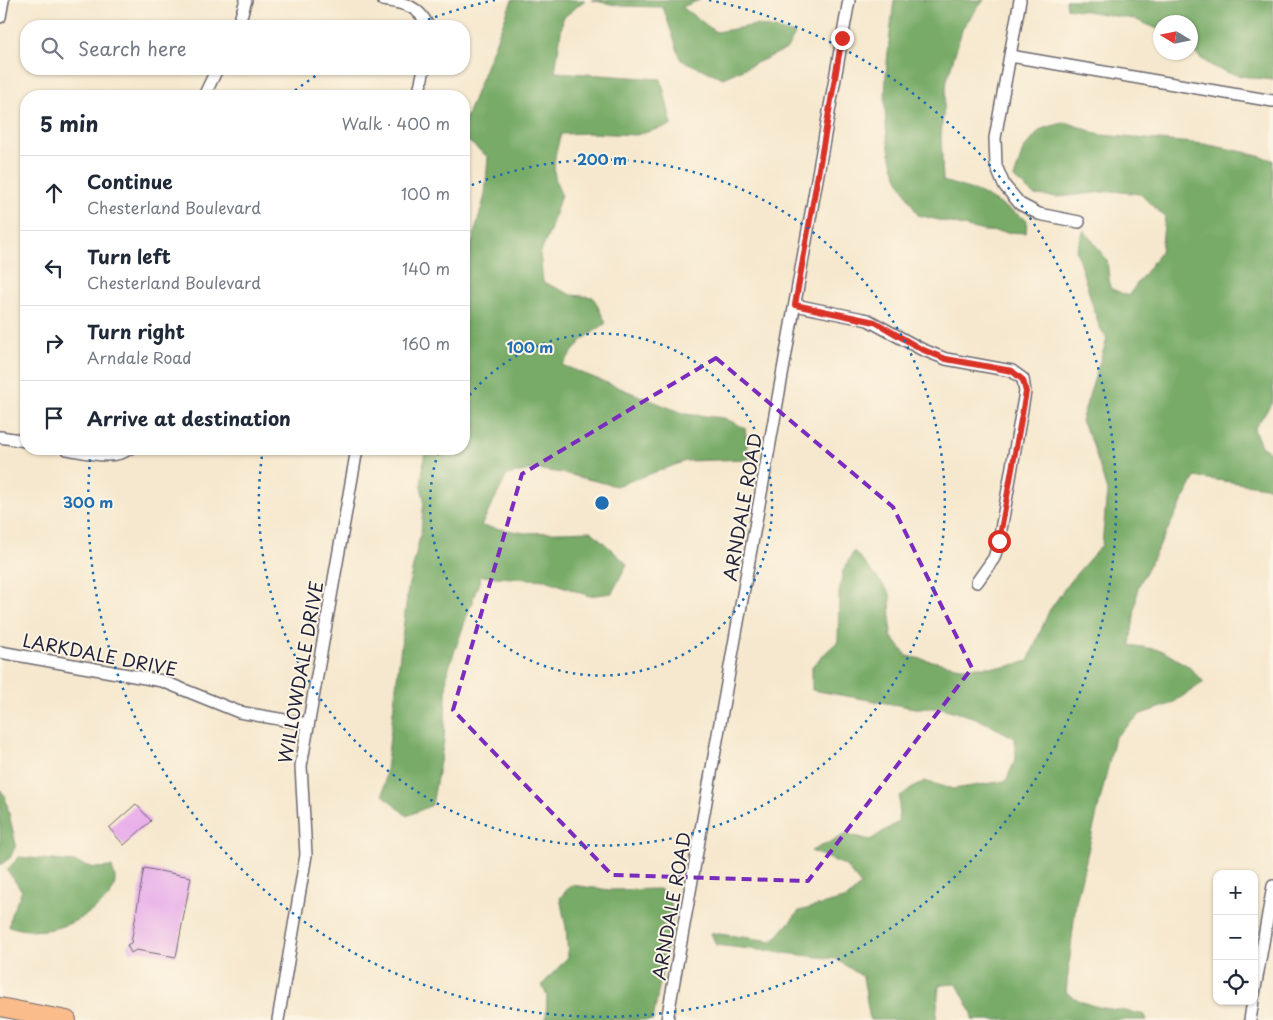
<!DOCTYPE html>
<meta charset="utf-8">
<style>
body{margin:0;font-family:"Playpen Sans",sans-serif;background:#f2f2f3;color:#1f2937}
.controls{position:absolute;right:15px;bottom:15px;display:grid;overflow:hidden;border-radius:10px;box-shadow:0 1px 4px #0004}
.controls button{width:45px;height:45px;display:grid;place-items:center;padding:0;border:0;border-bottom:1px solid #e0e1e3;background:#fff;color:#1f2937;font:25px sans-serif}
.compass{position:absolute;left:1153px;top:15px;width:45px;height:45px;border-radius:50%;background:#fff;box-shadow:0 1px 4px #0004;rotate:280deg}
.stop{position:absolute;width:15px;height:15px;margin:-11px;border:4px solid #d93025;border-radius:50%;background:#fff}
.stop.end{background:#d93025;border-color:#fff;box-shadow:0 1px 5px #0008}
.list{margin:0;padding:0;list-style:none}
h2{display:flex;justify-content:space-between;align-items:center;height:65px;margin:0;padding:0 20px;font-size:21px}
h2 small{font-size:16px;font-weight:400;color:#747a83}
.list li{display:grid;grid-template-columns:32px 1fr auto;gap:15px;align-items:center;box-sizing:border-box;height:75px;padding:0 20px;border-top:1px solid #e0e1e3}
.list b{display:block;font-size:19px;white-space:nowrap}
.list p{margin:0;font-size:16px;white-space:nowrap;color:#747a83}
.list em{font-size:16px;font-style:normal;color:#747a83}
.icon{flex:none;width:28px;height:28px;fill:none;stroke:currentColor;stroke-width:2;stroke-linecap:round;stroke-linejoin:round}
.map{position:relative;flex:none;width:1273px;height:1020px;overflow:hidden}
.search{position:absolute;background:#fff;box-shadow:0 1px 4px #0004;left:20px;top:20px;width:450px;height:55px;display:flex;align-items:center;gap:12px;box-sizing:border-box;padding:0 18px;border-radius:20px;color:#747a83;font-size:19px}
.panel{position:absolute;background:#fff;box-shadow:0 1px 4px #0004;left:20px;top:90px;width:450px;height:365px;border-radius:20px}
.map>svg:first-child{display:block}
.forest{fill:#78ab67;stroke:#4d6651}
.building{fill:#e7aaea}
.lines{fill:none;stroke-linecap:round;stroke-linejoin:round}
.minor-casing{stroke:#6c676e;stroke-width:14}
.primary-casing{stroke:#6c676e;stroke-width:20}
.minor{stroke:#fff;stroke-width:11}
.primary{stroke:#fabc8b;stroke-width:18}
.route{stroke:#d93025;stroke-width:6}
.marked{fill:none;stroke:#7b2cbf;stroke-width:4;stroke-dasharray:10 6;stroke-linejoin:round}
.ring{fill:none;stroke:#1f6fb2;stroke-width:2.5;stroke-dasharray:2.5 5}
.labels{text-anchor:middle;dominant-baseline:central;stroke-width:4;stroke-linejoin:round;paint-order:stroke}
.street-label{font-size:18px;fill:#22223b;stroke:#fcf5e5}
.centre{fill:#1f6fb2;stroke:#fcf5e5;stroke-width:2.5}
.ring-label{font-size:15px;text-anchor:middle;font-weight:bold;fill:#1f6fb2;stroke:#fcf5e5;stroke-width:4;stroke-linejoin:round;paint-order:stroke}
</style>
<div class="map">
<svg width="1273" height="1020" viewBox="0 0 1273 1020">
<rect width="100%" height="100%" fill="#fcf5e5"/>
<filter id="ink" filterUnits="userSpaceOnUse"><feTurbulence type="fractalNoise" baseFrequency=".02" numOctaves="2"/><feDisplacementMap in="SourceGraphic" scale="10" xChannelSelector="R" yChannelSelector="G"/><feConvolveMatrix kernelMatrix="1 2 1 2 8 2 1 2 1" color-interpolation-filters="sRGB"/></filter>
<filter id="wash" filterUnits="userSpaceOnUse"><feTurbulence type="fractalNoise" baseFrequency=".0096" numOctaves="4" result="noise"/><feDisplacementMap in="SourceGraphic" scale="20" xChannelSelector="R" yChannelSelector="G"/><feGaussianBlur stdDeviation="1.12" result="paint"/><feColorMatrix in="noise" values="0 0 0 0 0 0 0 0 0 0 0 0 0 0 0 0 0 1.4 0 .05"/><feComposite in="paint" operator="in"/></filter>
<g filter="url(#wash)">
<rect width="100%" height="100%" fill="#f6e8ce"/>
<path class="forest" d="M512 0H585L563 18 555 72 661 79 672 125 636 135 591 133 561 134C554 159 550 170 561 194L550 231 540 254 543 282 572 295 593 297 606 323 582 340 562 365 685 414 724 418 745 428 749 459 686 461 616 486 563 473 534 469 507 475 481 526 525 533 591 531 627 564 612 593 589 596 546 580 481 576 447 673 444 740 432 805 407 816 383 795 408 588 421 532 424 499 421 487 425 449H464V272L485 195 488 157 464 138V123Z
M591 0H700L682 7 716 32 757 25 795 34 787 49 723 78 681 60 663 7 621 6Z
M894 0H984L963 27 947 80 941 135 943 181 979 192 1027 220 1026 233 984 231 918 215C910 201 901 186 895 171 877 119 888 53 894 0Z
M1066 0H1273V80C1239 76 1215 75 1191 49L1190 22H1160V30L1134 19 1067 8Z
M1066 122 1101 135 1204 144 1244 152 1273 160V402L1254 429 1261 446 1273 454V488L1195 477 1138 587 1130 645 1161 650 1188 666 1204 682 1171 704 1141 714 1115 737 1076 902 1066 992C1092 1012 1115 1007 1145 1015L1147 1020H972V1013L957 984 939 985 936 1020H870L863 977 836 959 716 945 711 933 773 941 799 911 847 898 861 885 845 865 811 851 847 834 870 840 898 822 900 796 924 781 953 789 1006 781 1016 758 1015 738 976 718 942 708H915L812 690V666L838 641 839 593 843 571 854 551 890 593 891 636 907 656 961 667H1005L1028 661 1049 611 1070 581 1102 545 1107 491 1092 442 1081 421 1107 339 1099 326 1076 250 1084 230 1107 260 1110 288 1128 296 1161 251 1165 217 1140 194 1112 191 1059 197 1034 195 1014 178 1023 150 1041 129Z
M0 789 5 796 16 845 10 858 0 865Z
M19 857 73 862 95 868 112 867C113 872 116 878 115 882 113 895 106 900 97 907 71 927 42 937 9 926L11 914 22 891 7 870Z
M571 885 610 890 660 889 671 897 672 917 653 1020H546L547 996 542 985 568 957 566 927 560 898Z"/>
<g id="blocks">
<path class="building" d="M136 804 151 821 124 845 109 828Z
M144 868 191 877 176 957 136 950 131 953 127 945 131 943Z"/>
</g>
</g>
<g filter="url(#ink)">
<use href="#blocks" fill-opacity="0" stroke="#6c676e" stroke-width="1"/>
<g class="lines">
<g class="minor-casing">
<path id="minor" d="M383 0C404 3 419 6 428 26
M1020 0 995 138 996 166 1004 185 1020 204 1039 214 1079 222
M0 17 3 0
M238 26 246 0
M1010 56 1273 101
M204 96 217 69
M418 96 424 69
M795 305 868 320 921 349 946 359 1012 371 1023 379 1025 392 999 541 994 558 977 582
M0 437 26 441
M67 449C87 452 111 461 129 449
M0 652 162 681 239 712 308 724
M1254 994 1273 886
M278 1020 306 855 301 766 357 449
M667 1020 849 0
M1250 1020 1253 1001"/>
</g>
<g class="primary-casing">
<path id="primary" d="M0 1007 67 1020"/>
</g>
<use href="#minor" class="minor"/>
<use href="#primary" class="primary"/>
</g>
</g>
<g class="lines" filter="url(#ink)">
<path class="route" d="M842 38 795 305 875 322 921 349 946 359 1012 371 1023 380 1026 392 999 541"/>
</g>
<path class="marked" d="M716 358 893 507 972 668 808 881 612 875 453 710 522 474Z"/>
<g class="ring">
<path d="M465 401A171 171 0 1 1 439 450"/>
<path d="M465 188A343 343 0 1 1 263 449"/>
<path d="M289 95A514 514 0 0 1 326 69M414 25A514 514 0 0 1 495 0M709 0A514 514 0 1 1 91 449"/>
</g>
<g class="labels">
<g class="street-label">
<text transform="translate(742 507) rotate(-80)">ARNDALE ROAD</text>
<text transform="translate(100 654) rotate(11)">LARKDALE DRIVE</text>
<text transform="translate(300 672) rotate(-80)">WILLOWDALE DRIVE</text>
<text transform="translate(671 906) rotate(-80)">ARNDALE ROAD</text>
</g>
</g>
<circle cx="602" cy="503" r="8" class="centre"/>
<g class="ring-label">
<text x="602" y="165">200 m</text>
<text x="530" y="353">100 m</text>
<text x="88" y="508">300 m</text>
</g>
</svg>
<div class="controls">
<button>+</button>
<button>−</button>
<button><svg class="icon" aria-label="locate" viewBox="0 0 24 24"><circle cx="12" cy="12" r="6"/><path d="M12 2v4M12 18v4M2 12h4M18 12h4"/></svg></button>
</div>
<svg class="compass" viewBox="-18 -18 36 36"><path d="M0-13l5 13h-10z" fill="#e53935"/><path d="M0 13l5-13h-10z" fill="#747a83"/></svg>
<div class="stop" style="left:999px;top:541px"></div>
<div class="stop end" style="left:842px;top:38px"></div>
<div class="search"><svg class="icon" aria-label="search" viewBox="0 0 24 24"><circle cx="10" cy="10" r="6"/><path d="M15 15l6 6"/></svg>Search here</div>
<section class="panel">
<h2>5 min<small>Walk · 400 m</small></h2>
<ul class="list">
<li><svg class="icon" aria-label="ahead" viewBox="0 0 24 24"><path d="M12 20V5M6 11l6-6 6 6"/></svg><div><b>Continue</b><p>Chesterland Boulevard</p></div><em>100 m</em></li>
<li><svg class="icon" aria-label="left" viewBox="0 0 24 24"><path d="M17 20v-9H6M10 6l-5 5 5 5"/></svg><div><b>Turn left</b><p>Chesterland Boulevard</p></div><em>140 m</em></li>
<li><svg class="icon" aria-label="right" viewBox="0 0 24 24"><path d="M7 20v-9h11M14 6l5 5-5 5"/></svg><div><b>Turn right</b><p>Arndale Road</p></div><em>160 m</em></li>
<li><svg class="icon" aria-label="arrive" viewBox="0 0 24 24"><path d="M6 21V4h12l-3 4 3 4H6"/></svg><div><b>Arrive at destination</b></div></li>
</ul>
</section>
</div>
